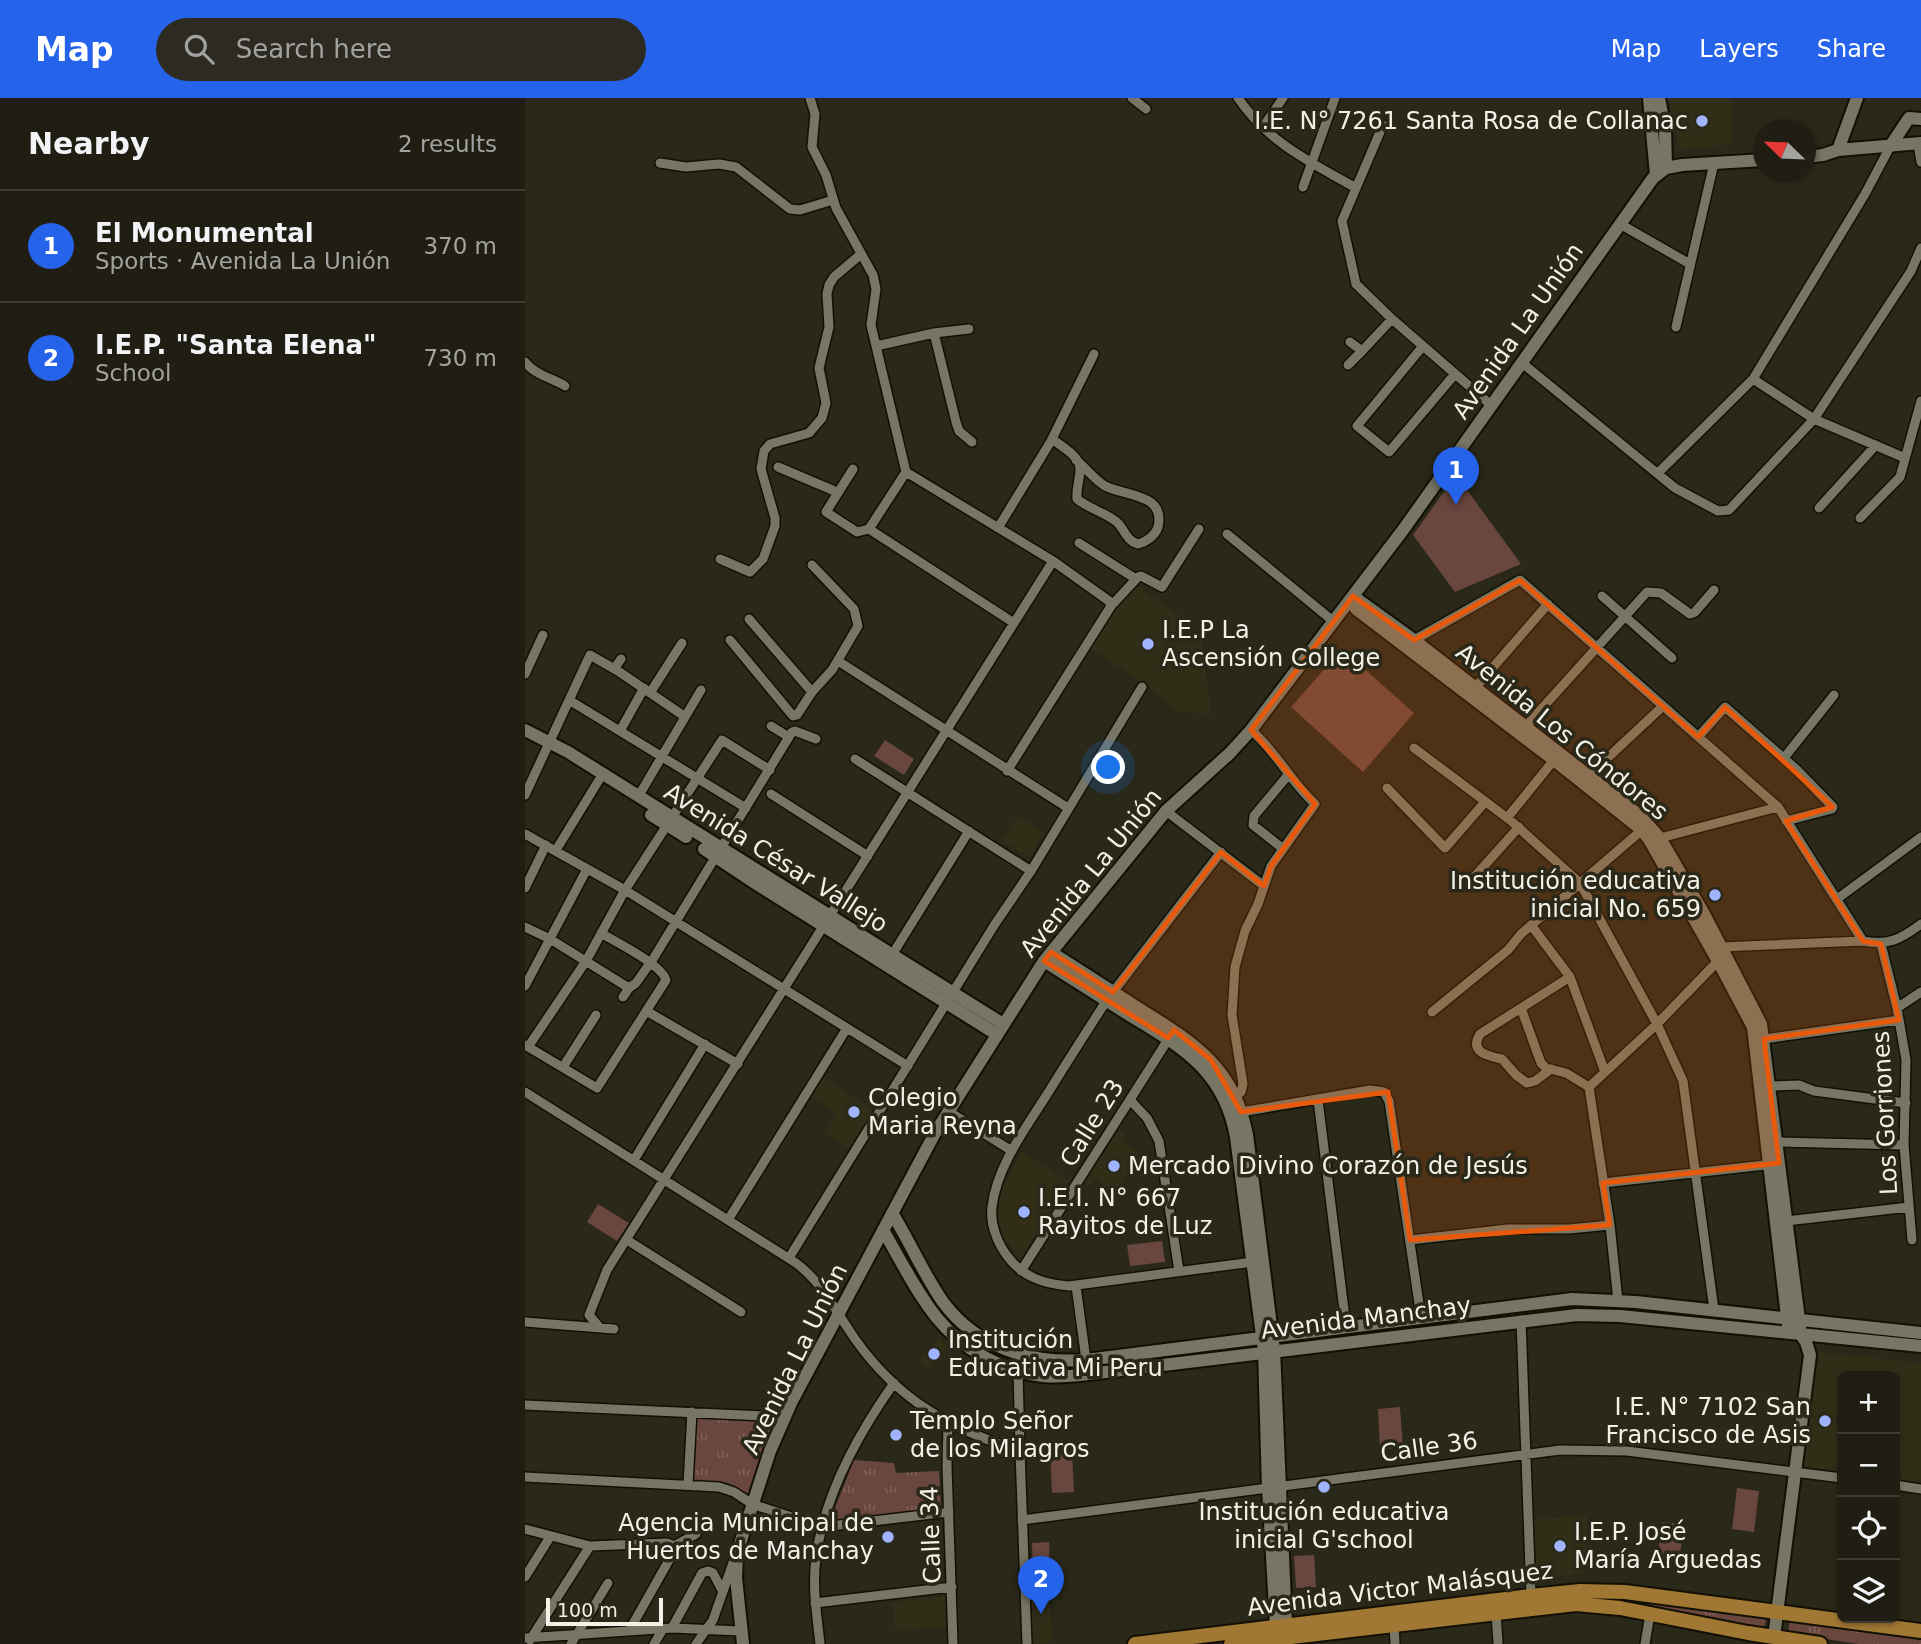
<!DOCTYPE html>
<meta charset="utf-8">
<style>
body{margin:0;font-family:"DejaVu Sans",sans-serif;background:#2d2b21;color:#f1f3f6}
.controls{position:absolute;right:21px;bottom:21px;display:grid;overflow:hidden;border-radius:10px;box-shadow:0 2px 5px #0004}
.controls button{width:63px;height:63px;display:grid;place-items:center;padding:0;border:0;border-bottom:2px solid #3d3c33;background:#201e13;color:#f1f3f6;font:35px sans-serif}
.compass{position:absolute;left:1228px;top:21px;width:63px;height:63px;border-radius:50%;background:#201e13;box-shadow:0 2px 5px #0004;rotate:293deg}
.scale{position:absolute;left:21px;bottom:18px;width:117px;box-sizing:border-box;padding-left:7px;border:4px solid #f2f1e7;border-top:0;font-size:19px;line-height:24px;white-space:nowrap;color:#f2f1e7;-webkit-text-stroke:5px #2a2819;paint-order:stroke}
.you{position:absolute;left:584px;top:670px;width:24px;height:24px;margin:-18px;border:5px solid #fff;border-radius:50%;background:#1a73e8;box-shadow:0 0 0 10px #1a73e833}
.badge{display:grid;place-items:center;width:46px;height:46px;border-radius:50%;background:#2563eb;color:#fff;font-size:23px;font-weight:700}
.pin{position:absolute;translate:-50% -58px;filter:drop-shadow(0 2px 4px #0008)}
.pin::after{content:'';position:absolute;top:37px;width:24px;height:21px;background:inherit;clip-path:polygon(0 0,100% 0,50% 100%)}
.list{margin:0;padding:0;list-style:none}
h2{display:flex;justify-content:space-between;align-items:center;height:91px;margin:0;padding:0 28px;font-size:30px}
h2 small{font-size:23px;font-weight:400;color:#a2a2a0}
.list li{display:grid;grid-template-columns:46px 1fr auto;gap:21px;align-items:center;box-sizing:border-box;height:112px;padding:0 28px;border-top:2px solid #3d3c33}
.list b{display:block;font-size:26px;white-space:nowrap}
.list p{margin:0;font-size:23px;white-space:nowrap;color:#a2a2a0}
.list em{font-size:23px;font-style:normal;color:#a2a2a0}
.icon{flex:none;width:38px;height:38px;fill:none;stroke:currentColor;stroke-width:2;stroke-linecap:round;stroke-linejoin:round}
.map{position:relative;flex:none;width:1396px;height:1546px;overflow:hidden}
header{display:flex;align-items:center;gap:42px;box-sizing:border-box;height:98px;padding:0 35px;background:#2563eb;color:#fff}
header strong{font-size:33px}
nav{display:flex;gap:38px;margin-inline-start:auto;font-size:24px}
.search{width:490px;height:63px;background:#2d2b21;display:flex;align-items:center;gap:18px;box-sizing:border-box;padding:0 24px;border-radius:38px;color:#a2a2a0;font-size:26px}
main{display:flex}
aside{flex:1;background:#201e13}
.map>svg:first-child{display:block}
.built{fill:#312e18}
.grass{fill:url(#grass-tufts)}
.garden{fill:#69463e}
.lines{fill:none;stroke-linecap:round;stroke-linejoin:round}
.street-casing{stroke:#121004;stroke-width:12}
.secondary-casing{stroke:#121004;stroke-width:16}
.primary-casing{stroke:#121004;stroke-width:18}
.street{stroke:#777664;stroke-width:9}
.secondary{stroke:#777664;stroke-width:12}
.primary{stroke:#a07733;stroke-width:14}
.marked{fill:#e8590c;fill-opacity:0.2;stroke:#e8590c;stroke-width:5;stroke-linejoin:round}
.poi-dot{fill:#a0b3fd;stroke:#2a2819;stroke-width:2.5}
.labels{text-anchor:middle;dominant-baseline:central;stroke-width:7;stroke-linejoin:round;paint-order:stroke}
.poi-label{font-size:24px;fill:#f2f1e7;stroke:#2a2819;text-anchor:start}
.street-label{font-size:24px;fill:#f2f1e7;stroke:#2a2819}
</style>
<header>
<strong>Map</strong>
<div class="search"><svg class="icon" aria-label="search" viewBox="0 0 24 24"><circle cx="10" cy="10" r="6"/><path d="M15 15l6 6"/></svg>Search here</div>
<nav><a>Map</a><a>Layers</a><a>Share</a></nav>
</header>
<main>
<aside>
<h2>Nearby<small>2 results</small></h2>
<ul class="list">
<li><span class="badge">1</span><div><b>El Monumental</b><p>Sports · Avenida La Unión</p></div><em>370 m</em></li>
<li><span class="badge">2</span><div><b>I.E.P. &quot;Santa Elena&quot;</b><p>School</p></div><em>730 m</em></li>
</ul>
</aside>
<div class="map">
<svg width="1396" height="1546" viewBox="0 0 1396 1546">
<defs>
<pattern id="grass-tufts" width="24" height="20" patternUnits="userSpaceOnUse" patternTransform="scale(1.75)"><rect width="24" height="20" fill="#69463e"/><path d="M3 7l-1-3M5 7V3M7 7l1-3M15 17l-1-3M17 17v-4M19 17l1-3" fill="none" stroke="#7f615a"/></pattern>
</defs>
<rect width="100%" height="100%" fill="#2a2819"/>
<path class="built" d="M1143 0H1206L1207 46 1155 52Z
M606 484 664 524 677 541 686 616 653 614 623 588 566 551Z
M493 718 519 735 504 759 477 743Z
M298 979 349 1013 325 1051 299 1035 312 1016 286 999Z
M594 1032 600 1036 596 1042 615 1055 590 1094 570 1081 565 1088 560 1084Z
M497 1054 544 1083 495 1161 478 1139 473 1120V1107L477 1091Z
M414 1241 423 1249 403 1271 394 1263Z
M1293 1254 1396 1265V1384L1370 1380V1278H1317V1373L1277 1368 1290 1258Z
M1062 1418 1060 1476 1015 1479 1011 1475 1009 1421Z
M524 1486 527 1544 510 1546 507 1544 505 1488Z
M420 1498V1528L370 1533 368 1504Z"/>
<path class="grass" d="M171 1320 242 1321 253 1324 225 1397 203 1385 166 1382Z
M329 1362 369 1365 371 1375 414 1373 416 1413 304 1425Z
M1087 1496 1239 1518 1241 1523 1238 1531 1109 1505 1071 1500Z
M1265 1521 1396 1539V1546H1333L1263 1535Z"/>
<path class="garden" d="M931 377 996 466 930 494 888 437Z
M817 551 889 615 838 674 766 609Z
M360 642 389 661 379 677 349 658Z
M73 1106 104 1125 92 1143 62 1124Z
M637 1143 640 1164 605 1168 602 1147Z
M875 1309 878 1350 855 1351 853 1311Z
M547 1352 549 1394 527 1395 525 1353Z
M411 1382 414 1406 376 1409 374 1385Z
M1212 1390 1234 1393 1229 1434 1207 1431Z
M1137 1424 1159 1426 1154 1465 1132 1462Z
M524 1444 525 1477H508L507 1445Z
M789 1457 791 1489 771 1490 769 1458Z"/>
<g class="lines">
<g class="street-casing">
<path id="street" d="M285 0 290 16 287 49 301 77 311 110 348 177 351 191 346 227 381 374 528 463 584 503 586 508
M607 0 621 11
M713 0C744 45 785 64 831 90
M858 27 817 123 831 186 867 221 966 307
M738 29 758 0
M1393 46 1396 64
M135 65 161 69 194 66 211 69 265 111 275 112 308 102
M778 89 810 0
M1095 126 1165 166
M1151 229 1189 65
M409 235 431 324 434 333 447 344
M825 244 837 253 867 221
M351 248 409 235 444 231
M898 248 832 328 864 354 930 276
M0 264C10 277 27 280 40 288
M996 264 1150 390 1193 413 1204 412 1289 321 1386 173 1396 150
M823 267 837 253
M1228 281 1289 321 1380 360
M527 341C536 348 555 358 555 371 555 381 551 390 552 401 564 411 582 415 593 425 600 433 602 443 613 446 621 444 630 438 633 429 641 395 599 398 580 388 569 381 561 370 551 362
M253 369 312 394
M328 371 301 414 332 434 344 431 381 374
M1133 375 1228 281 1340 96 1366 47
M1294 410 1351 347
M1335 420 1375 379 1396 303
M473 430 526 343 569 256
M344 431 489 525
M702 436 808 523
M554 445 611 481
M195 461 225 474 238 461 250 428V420L236 371 239 353 245 346 284 335 297 320 301 305 294 270 304 229 302 196 304 187 309 179 336 156
M1077 498 1147 560
M224 521 287 594 307 572 333 528 329 511 287 467
M205 542 268 618 272 617 287 594
M889 542 995 482 1253 709 1338 843
M313 563 543 710
M89 571 96 561
M0 576 18 537
M950 590 1023 506
M125 595 157 545
M44 602 221 710
M246 628 264 639
M1000 629 1122 494 1136 495 1165 516 1170 514 1189 492
M95 633 119 590
M1173 639 1200 609 1271 671 1308 709 1307 711 1261 723
M889 650 985 722 1055 785 1132 926 1158 983 1189 1212
M1259 660 1309 597
M330 661 506 773
M482 673 586 508 613 479 616 478 637 489 674 431
M1060 681 1138 608
M862 690 920 750 960 704
M246 696 343 758
M0 697 65 557 93 573 159 618
M113 699 176 592
M641 713 739 788
M982 720 1029 662
M0 736 100 792 383 968
M1135 740 1253 709
M757 750 728 727 729 718 764 676
M31 752 74 682
M942 787 994 729
M0 790 21 747
M1312 801 1396 739
M1006 827 1045 879 1080 974
M0 829 25 841 104 890
M1356 846 1372 910 1381 962 1379 1047 1387 1142
M1196 849 1338 843C1363 848 1376 841 1396 826
M367 857 444 733
M0 888 62 771
M588 894 696 754
M98 899 104 890 111 885 128 861 267 634 270 633 291 641
M582 902C561 934 541 966 521 998 500 1031 472 1068 467 1109 465 1126 472 1145 483 1159 498 1179 519 1186 544 1188L728 1164
M996 910 1016 965 1021 970 1041 975 1064 989 1085 1127 1093 1203
M1372 910 1396 894
M123 914 213 966
M907 914 983 852 996 836 1117 732
M1239 941 1374 922
M0 947 72 990 141 882C136 866 92 845 76 835
M3 949 61 863 100 792 197 642 245 672
M38 969 71 917
M1026 971 1010 983 1002 985 991 977 977 961C962 958 944 954 955 936L1045 879
M1245 988 1274 987 1289 993 1381 1005
M1064 989 1132 926 1193 863
M0 994 271 1165C298 1185 311 1214 330 1241 373 1302 425 1331 495 1353
M711 998 716 994 718 986 707 917 710 869 720 833 733 806 746 768 790 706C765 683 751 653 726 632
M605 1002 622 1020 634 1043 654 1173
M793 1002 821 1228
M423 1013 487 1053
M716 1014 845 992 859 994 864 1003 896 1219
M1252 1044 1379 1047
M109 1062 180 946
M1078 1085 1249 1066
M203 1122 322 930
M1261 1123 1384 1109
M102 1142 216 1214
M885 1142 983 1131H1044L1085 1127
M264 1160 470 826 506 773 617 589
M496 1173 646 937
M551 1188 561 1262
M996 1222 1006 1498
M0 1224 89 1231
M75 1230 64 1217 82 1172 528 463
M497 1257 493 1273 495 1353 502 1546
M0 1307 259 1319
M423 1326 422 1368 428 1546
M0 1379 194 1389 209 1394 227 1406 297 1429 424 1414
M163 1387 167 1314
M1370 1387 1396 1391
M497 1422 1035 1352 1102 1353 1317 1380
M0 1431 65 1448 142 1445 149 1448
M0 1479 25 1439
M290 1505 427 1489
M971 1514 973 1546
M869 1527 870 1546
M147 1530 177 1475 183 1473 188 1475 197 1492
M104 1533 148 1455 149 1448 171 1436
M0 1540 147 1530 216 1533
M5 1542 65 1448
M46 1546 83 1485
M129 1546 138 1531
M171 1546 188 1522 210 1459
M295 1546C292 1518 287 1489 291 1460 299 1397 333 1336 369 1285
M1120 1546 1125 1516"/>
</g>
<g class="secondary-casing">
<path id="secondary" d="M1124 0 1131 77
M1134 0 1140 31 1141 70
M1366 47 1384 20 1396 21
M1313 52 1332 0
M1280 59 1298 57 1313 52 1396 45
M828 498 889 542 1114 717 1135 740 1179 816 1236 926 1276 1237 1281 1244 1285 1257 1249 1539
M831 511 1029 662 1117 732 1125 743 1193 863 1228 929 1263 1227
M0 632 43 654 478 926
M126 717 161 739
M179 751 230 785 471 936
M526 854C555 873 584 891 613 910 667 944 709 968 722 1037L749 1252 761 1527 757 1536
M519 863C546 880 574 898 601 915 655 948 699 971 711 1039L739 1253 743 1390 751 1528 754 1536
M367 1115C385 1144 399 1177 418 1204 452 1250 506 1266 561 1262L1047 1201 1111 1204 1396 1235
M358 1132C375 1161 391 1194 412 1220 437 1251 478 1274 518 1278 536 1280 555 1277 572 1275L1052 1217 1095 1218 1396 1248
M218 1546 211 1480 212 1455 245 1353 266 1305 410 1035 519 863 641 713 705 655 726 632 878 432 1128 80 1141 70 1157 67 1238 62"/>
</g>
<g class="primary-casing">
<path id="primary" d="M610 1546 1006 1498 1055 1493 1100 1494 1396 1533
M706 1546 1051 1506 1095 1510 1223 1535 1295 1546"/>
</g>
<use href="#street" class="street"/>
<use href="#secondary" class="secondary"/>
<use href="#primary" class="primary"/>
</g>
<path class="marked" d="M995 482 1173 639 1200 609 1308 709 1261 723 1338 843 1356 846 1374 922 1239 941 1254 1065 1078 1085 1085 1127 885 1142 863 994 716 1014 686 962 649 932 643 940 519 863 526 854 588 894 696 754 739 788 746 768 790 706 726 632 828 498 889 542Z"/>
<g class="poi-dot">
<circle cx="1177" cy="23" r="7"/>
<circle cx="623" cy="546" r="7"/>
<circle cx="1190" cy="797" r="7"/>
<circle cx="329" cy="1014" r="7"/>
<circle cx="589" cy="1068" r="7"/>
<circle cx="499" cy="1114" r="7"/>
<circle cx="409" cy="1256" r="7"/>
<circle cx="1300" cy="1323" r="7"/>
<circle cx="371" cy="1337" r="7"/>
<circle cx="799" cy="1389" r="7"/>
<circle cx="363" cy="1439" r="7"/>
<circle cx="1035" cy="1448" r="7"/>
</g>
<g class="labels">
<g class="poi-label">
<text x="1163" y="23" text-anchor="end">I.E. N° 7261 Santa Rosa de Collanac</text>
<text x="637" y="532">I.E.P La<tspan x="637" dy="28">Ascensión College</tspan></text>
<text x="1176" y="783" text-anchor="end">Institución educativa<tspan x="1176" dy="28">inicial No. 659</tspan></text>
<text x="343" y="1000">Colegio<tspan x="343" dy="28">Maria Reyna</tspan></text>
<text x="603" y="1068">Mercado Divino Corazón de Jesús</text>
<text x="513" y="1100">I.E.I. N° 667<tspan x="513" dy="28">Rayitos de Luz</tspan></text>
<text x="423" y="1242">Institución<tspan x="423" dy="28">Educativa Mi Peru</tspan></text>
<text x="1286" y="1309" text-anchor="end">I.E. N° 7102 San<tspan x="1286" dy="28">Francisco de Asis</tspan></text>
<text x="385" y="1323">Templo Señor<tspan x="385" dy="28">de los Milagros</tspan></text>
<text x="799" y="1414" text-anchor="middle">Institución educativa<tspan x="799" dy="28">inicial G'school</tspan></text>
<text x="349" y="1425" text-anchor="end">Agencia Municipal de<tspan x="349" dy="28">Huertos de Manchay</tspan></text>
<text x="1049" y="1434">I.E.P. José<tspan x="1049" dy="28">María Arguedas</tspan></text>
</g>
<g class="street-label">
<text transform="translate(993 233) rotate(-55)">Avenida La Unión</text>
<text transform="translate(1037 634) rotate(39)">Avenida Los Cóndores</text>
<text transform="translate(251 760) rotate(32)">Avenida César Vallejo</text>
<text transform="translate(566 775) rotate(-51)">Avenida La Unión</text>
<text transform="translate(1360 1015) rotate(-93)">Los Gorriones</text>
<text transform="translate(567 1025) rotate(-58)">Calle 23</text>
<text transform="translate(841 1220) rotate(-7)">Avenida Manchay</text>
<text transform="translate(270 1261) rotate(-64)">Avenida La Unión</text>
<text transform="translate(904 1349) rotate(-8)">Calle 36</text>
<text transform="translate(406 1437) rotate(-92)">Calle 34</text>
<text transform="translate(875 1491) rotate(-7)">Avenida Victor Malásquez</text>
</g>
</g>
</svg>
<div class="controls">
<button>+</button>
<button>−</button>
<button><svg class="icon" aria-label="locate" viewBox="0 0 24 24"><circle cx="12" cy="12" r="6"/><path d="M12 2v4M12 18v4M2 12h4M18 12h4"/></svg></button>
<button><svg class="icon" aria-label="layers" viewBox="0 0 24 24"><path d="M12 4l9 5-9 5-9-5zM3 14l9 5 9-5"/></svg></button>
</div>
<svg class="compass" viewBox="-18 -18 36 36"><path d="M0-13l5 13h-10z" fill="#e53935"/><path d="M0 13l5-13h-10z" fill="#a2a2a0"/></svg>
<div class="scale">100 m</div>
<div class="you"></div>
<div class="pin badge" style="left:931px;top:407px">1</div>
<div class="pin badge" style="left:516px;top:1516px">2</div>
</div>
</main>
